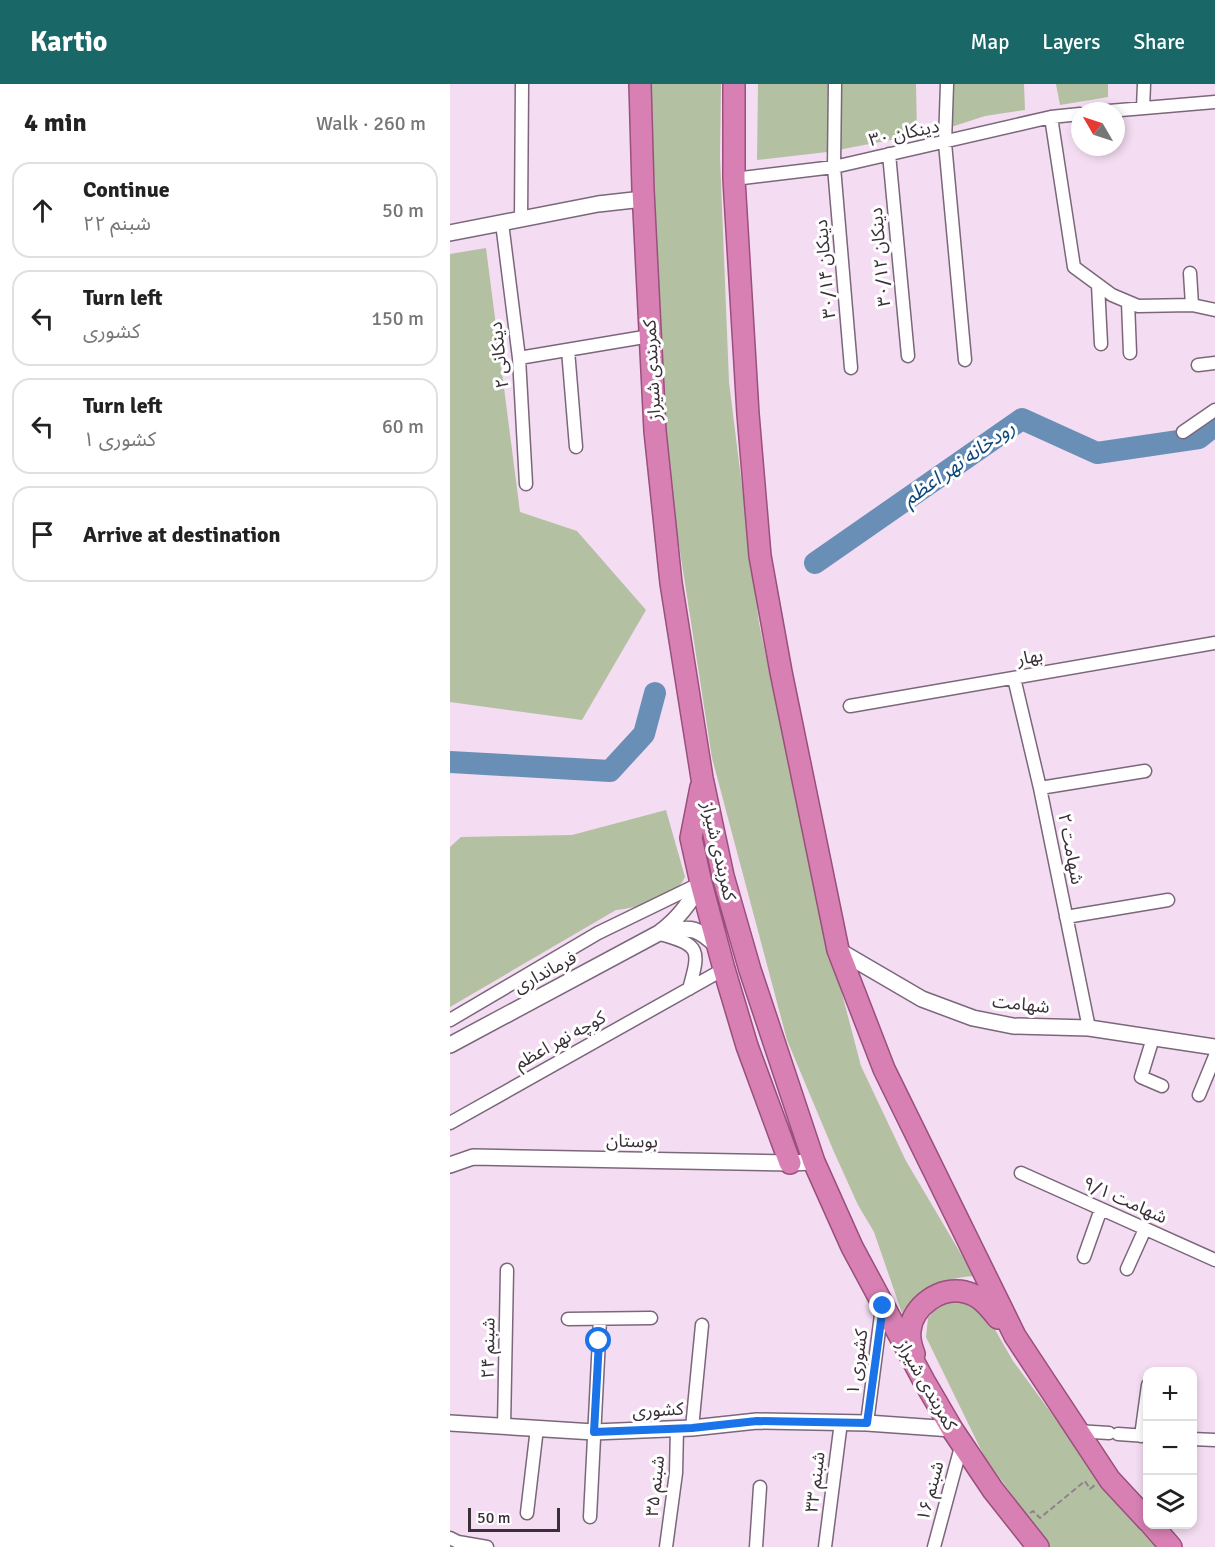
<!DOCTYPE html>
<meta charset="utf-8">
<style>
body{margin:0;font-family:Signika,"Noto Sans Arabic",sans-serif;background:#f6f6f6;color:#222}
.controls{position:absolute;right:18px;bottom:18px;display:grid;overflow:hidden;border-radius:12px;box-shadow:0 3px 9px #0003}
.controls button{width:54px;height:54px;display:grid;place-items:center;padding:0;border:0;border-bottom:2px solid #e0e0e0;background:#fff;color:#222;font:30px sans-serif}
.compass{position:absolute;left:621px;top:18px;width:54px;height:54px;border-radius:50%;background:#fff;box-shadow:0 3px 9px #0003;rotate:309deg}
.scale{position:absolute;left:18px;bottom:15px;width:92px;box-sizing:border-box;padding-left:6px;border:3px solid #382f37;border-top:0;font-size:16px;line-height:21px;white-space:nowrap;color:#382f37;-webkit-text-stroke:4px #fff;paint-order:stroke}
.stop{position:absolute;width:18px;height:18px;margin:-14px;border:4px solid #1a73e8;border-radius:50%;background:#fff}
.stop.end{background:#1a73e8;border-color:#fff;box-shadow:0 2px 6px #0008}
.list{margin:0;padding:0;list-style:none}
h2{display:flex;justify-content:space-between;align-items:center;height:78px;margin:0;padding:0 24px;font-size:26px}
h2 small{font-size:20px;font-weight:400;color:#767676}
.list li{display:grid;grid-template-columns:39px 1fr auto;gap:18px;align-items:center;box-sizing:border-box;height:96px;margin:0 12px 12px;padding:0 12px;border:2px solid #e0e0e0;border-radius:18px}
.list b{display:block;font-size:22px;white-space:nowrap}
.list p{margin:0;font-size:20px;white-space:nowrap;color:#767676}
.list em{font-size:20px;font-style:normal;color:#767676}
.icon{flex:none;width:33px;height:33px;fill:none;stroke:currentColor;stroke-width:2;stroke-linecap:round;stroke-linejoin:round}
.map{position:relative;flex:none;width:765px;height:1463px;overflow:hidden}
header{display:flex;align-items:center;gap:36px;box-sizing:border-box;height:84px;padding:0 30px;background:#196767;color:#fff}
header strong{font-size:28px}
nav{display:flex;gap:33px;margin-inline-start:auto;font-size:21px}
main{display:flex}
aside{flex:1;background:#fff}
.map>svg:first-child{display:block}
.green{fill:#b3c0a1}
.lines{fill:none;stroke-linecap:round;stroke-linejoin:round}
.river{stroke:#698fb7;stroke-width:22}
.minor-casing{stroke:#7b677a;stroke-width:15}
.tertiary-casing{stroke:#7b677a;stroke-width:18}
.trunk-casing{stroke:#9a4f7c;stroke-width:24}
.path{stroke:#918190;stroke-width:2;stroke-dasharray:6 3;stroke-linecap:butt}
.minor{stroke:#fff;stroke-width:12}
.tertiary{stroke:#fff;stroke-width:15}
.trunk{stroke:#d880b4;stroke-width:21}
.route{stroke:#1a73e8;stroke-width:8}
.labels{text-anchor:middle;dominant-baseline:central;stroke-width:6;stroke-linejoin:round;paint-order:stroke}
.street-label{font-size:18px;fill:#382f37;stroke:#fff}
.water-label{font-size:20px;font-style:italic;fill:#0e497d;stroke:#fff}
</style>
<header>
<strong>Kartio</strong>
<nav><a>Map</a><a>Layers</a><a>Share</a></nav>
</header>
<main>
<aside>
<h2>4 min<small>Walk · 260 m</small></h2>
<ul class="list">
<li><svg class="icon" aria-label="ahead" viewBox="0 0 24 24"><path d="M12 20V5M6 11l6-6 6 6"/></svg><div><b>Continue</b><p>۲۲ شبنم</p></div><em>50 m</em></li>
<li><svg class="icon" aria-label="left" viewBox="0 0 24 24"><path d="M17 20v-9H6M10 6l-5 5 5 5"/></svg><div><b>Turn left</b><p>کشوری</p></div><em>150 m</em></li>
<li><svg class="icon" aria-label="left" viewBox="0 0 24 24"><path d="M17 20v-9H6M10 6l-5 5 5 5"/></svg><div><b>Turn left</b><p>۱ کشوری</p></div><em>60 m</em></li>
<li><svg class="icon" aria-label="arrive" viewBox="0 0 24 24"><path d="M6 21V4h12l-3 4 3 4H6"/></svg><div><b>Arrive at destination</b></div></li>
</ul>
</aside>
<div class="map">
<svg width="765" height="1463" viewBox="0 0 765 1463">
<rect width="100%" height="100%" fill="#f4ddf2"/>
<path class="green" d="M201 0H271L270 73 279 298 309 539 368 818 411 982 456 1077 524 1192C489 1194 475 1206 453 1232L424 1148 408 1121 384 1068 337 956 262 674 216 377 201 70Z
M308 0H466L467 51 377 68 307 76Z
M495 0H574L575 26 535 32 498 44Z
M606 0H658V13L610 21Z
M36 164 70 428 127 447 196 526 132 636 0 618V170Z
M216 726 235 793C224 816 190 823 166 826L0 923V763L11 753 122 751Z
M509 1214 536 1230 563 1277 638 1379 711 1463H600L534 1372 476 1253 478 1234 493 1216Z"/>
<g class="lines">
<path class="river" d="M365 479 572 335 647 369 749 354 765 341
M0 678 160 687 194 650 205 609"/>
<g class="minor-casing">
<path id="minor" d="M385 0 384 83 401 284
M497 0 495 59 515 276
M693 24 694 0
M659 27 765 18
M601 33 624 183 662 211 688 222 742 221 765 226
M439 70 458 272
M284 95 384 83 601 33 630 30
M71 135 72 0
M52 139 69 274 76 400
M740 189 742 221
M648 201 651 260
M678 218 680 269
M118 266 126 363
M69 274 200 252
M748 281 765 279
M733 348 765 326
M564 594 590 704 639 944
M400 622 765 559
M590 704 695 687
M616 833 718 816
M210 850C251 861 250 866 239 905
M0 936 148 849 251 799
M703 954 691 993 712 1002
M749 1011 765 972
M0 1039 274 885
M571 1089 765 1176
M634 1173 651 1125
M677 1185 695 1145
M118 1235 201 1234
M417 1339 432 1223
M54 1343 57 1186
M242 1344 252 1241
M626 1347 659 1349
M668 1350 697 1352
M691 1352 698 1301
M742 1355 765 1356
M77 1429 87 1344
M140 1433 150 1235
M0 1454 8 1458 37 1463
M216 1463 226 1389 227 1344
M306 1463 310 1403
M375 1463 391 1338
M484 1463 512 1359"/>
</g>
<g class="tertiary-casing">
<path id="tertiary" d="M0 149 148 120 193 115
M215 848C242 842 248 844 268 863
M388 866 472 915 523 934 563 942 639 944 765 963
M0 961 209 849C228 835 239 820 251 799
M0 1081 23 1073 340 1079 364 1078
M0 1339 144 1348 242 1344 307 1337 417 1339 502 1345"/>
</g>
<g class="trunk-casing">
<path id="trunk" d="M190 0 193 106 205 347 221 499 252 694 273 792 300 886 364 1078 402 1163 474 1297 502 1345 543 1406 588 1463
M284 0V95L298 330 310 472 331 588 388 866 434 985 565 1252 660 1396 698 1437
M251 703 241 754 251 799 274 885 297 962 340 1079
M464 1270C461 1262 459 1255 460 1247 462 1222 491 1202 515 1208 530 1211 539 1223 548 1234
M701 1440 721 1463"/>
</g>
<path class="path" d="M580 1429 583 1427 590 1434 635 1397 640 1405 645 1401"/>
<use href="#minor" class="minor"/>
<use href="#tertiary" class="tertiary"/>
<use href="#trunk" class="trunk"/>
</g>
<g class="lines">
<path class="route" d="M149 1257 144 1348 242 1344 307 1337 417 1339 433 1222"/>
</g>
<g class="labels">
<g class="street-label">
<text transform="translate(454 49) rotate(-12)">۳۰ دینکان</text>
<text transform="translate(430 173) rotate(-95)">۳۰/۱۲ دینکان</text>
<text transform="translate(375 185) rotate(-95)">۳۰/۱۴ دینکان</text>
<text transform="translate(49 271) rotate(-96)">۲ دینکانی</text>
<text transform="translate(202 286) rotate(-93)">کمربندی شیراز</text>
<text transform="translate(580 573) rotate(-10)">بهار</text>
<text transform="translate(621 765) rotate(79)">۲ شهامت</text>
<text transform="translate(269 767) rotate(77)">کمربندی شیراز</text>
<text transform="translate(95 888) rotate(-28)">فرمانداری</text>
<text transform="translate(571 920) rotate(6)">شهامت</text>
<text transform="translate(110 956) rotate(-29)">کوچه نهر اعظم</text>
<text transform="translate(182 1057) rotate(1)">بوستان</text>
<text transform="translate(675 1116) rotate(24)">۹/۱ شهامت</text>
<text transform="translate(38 1264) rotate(-89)">۲۴ شبنم</text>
<text transform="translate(407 1278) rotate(-82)">۱ کشوری</text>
<text transform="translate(477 1301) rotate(60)">کمربندی شیراز</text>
<text transform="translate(208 1326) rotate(-3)">کشوری</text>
<text transform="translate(365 1398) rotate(-83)">۳۳ شبنم</text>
<text transform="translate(205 1402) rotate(-84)">۳۵ شبنم</text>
<text transform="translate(480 1407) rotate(-75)">۱۶ شبنم</text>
</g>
<g class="water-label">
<text transform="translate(509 379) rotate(-35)">رودخانه نهر اعظم</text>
</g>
</g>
</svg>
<div class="controls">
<button>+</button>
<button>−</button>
<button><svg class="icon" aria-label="layers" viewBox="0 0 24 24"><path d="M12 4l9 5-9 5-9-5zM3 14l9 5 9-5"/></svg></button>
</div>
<svg class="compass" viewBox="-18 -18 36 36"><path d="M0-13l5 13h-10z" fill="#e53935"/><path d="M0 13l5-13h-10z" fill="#767676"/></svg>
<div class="scale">50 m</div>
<div class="stop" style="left:149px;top:1257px"></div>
<div class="stop end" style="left:433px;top:1222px"></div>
</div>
</main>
